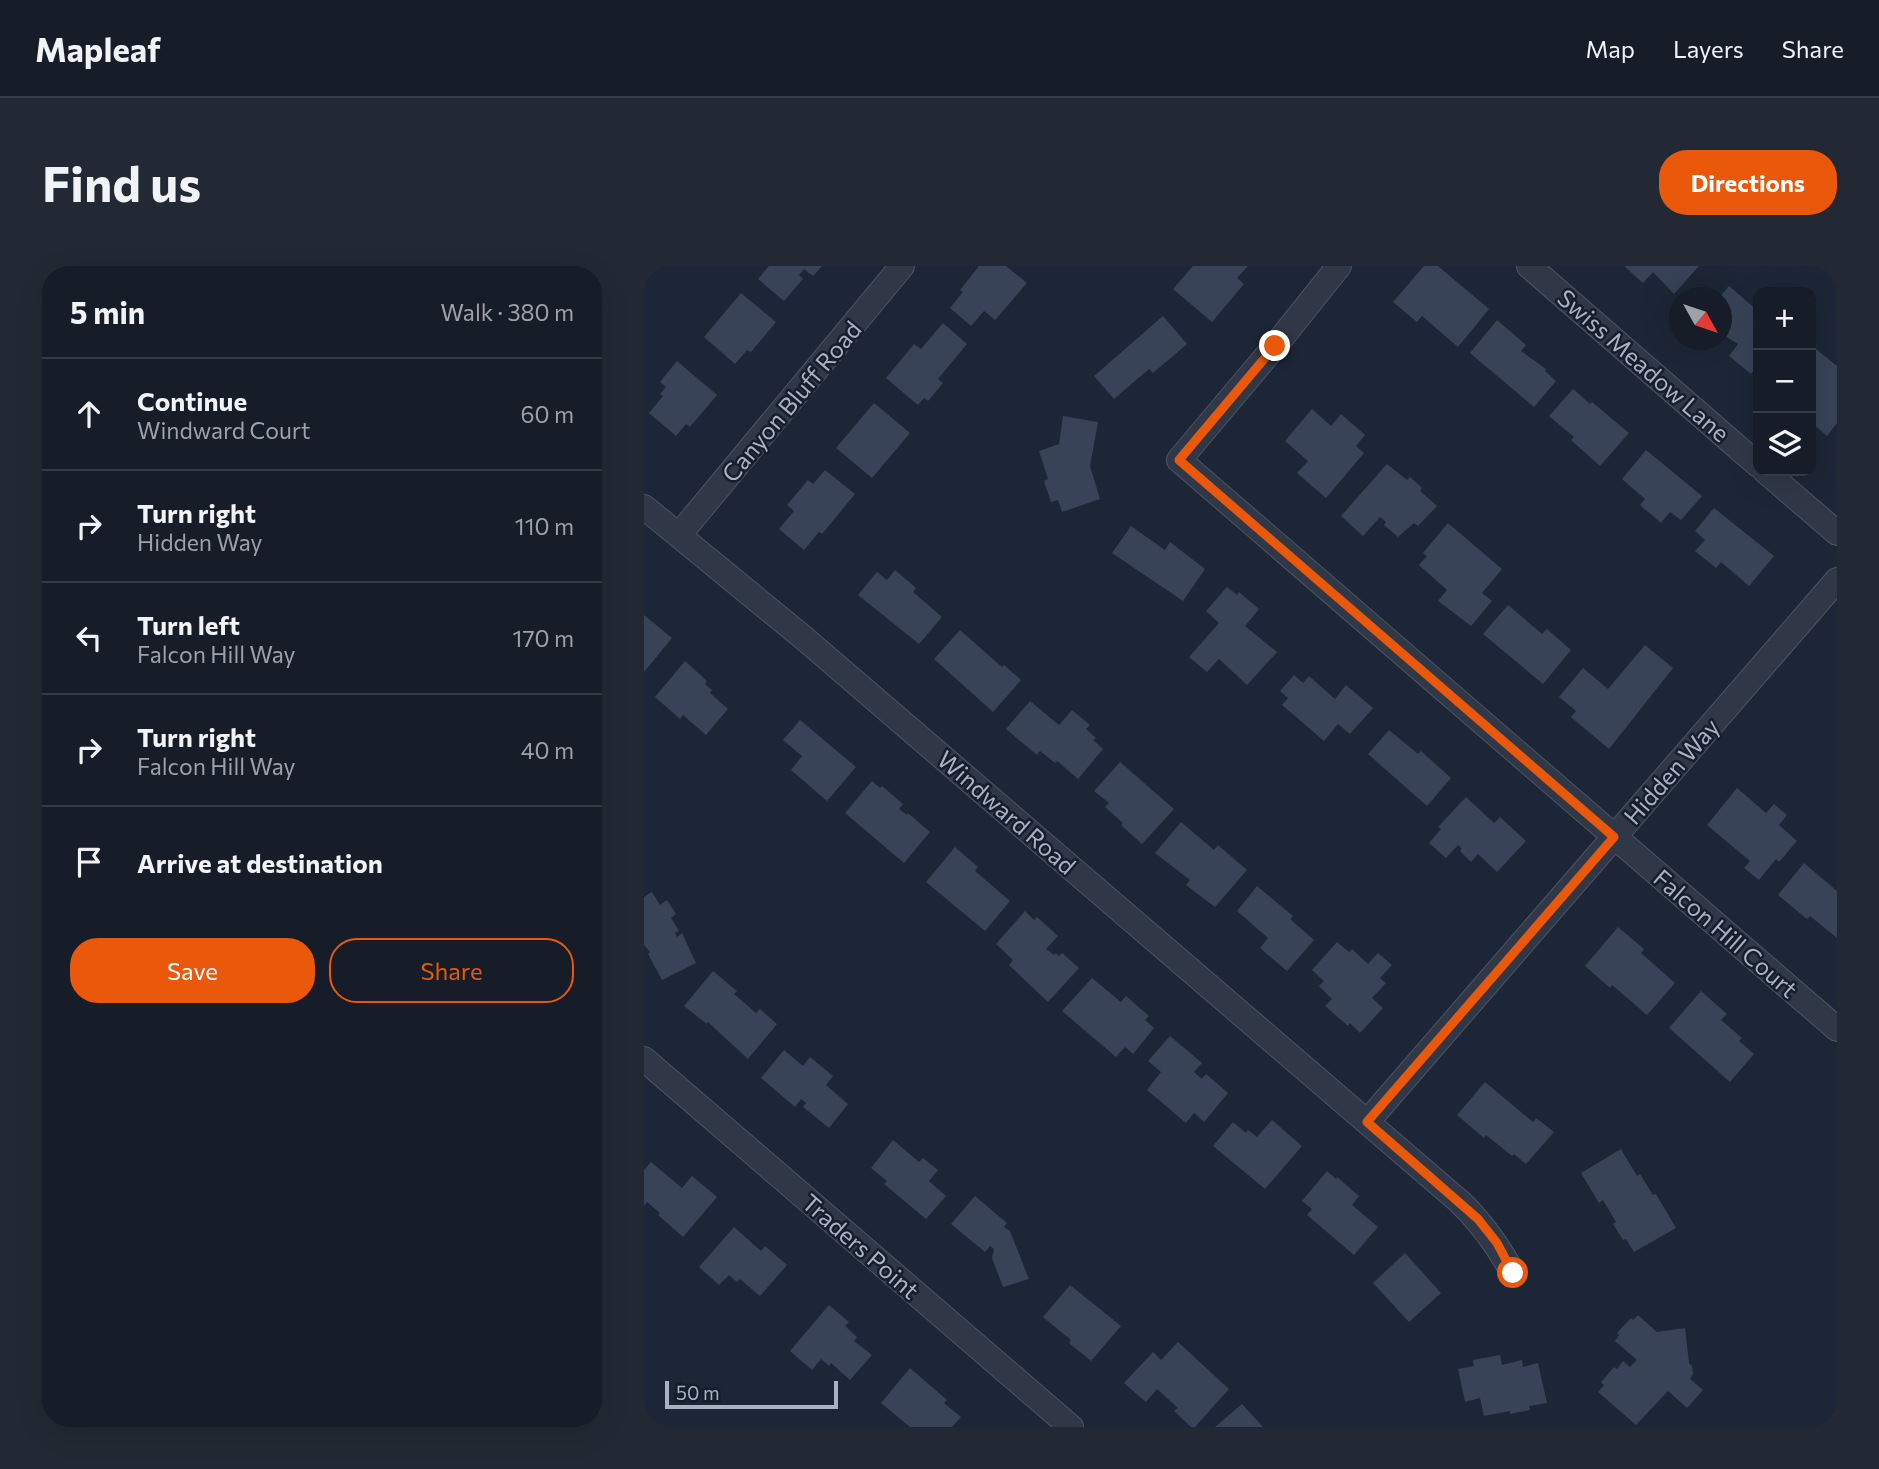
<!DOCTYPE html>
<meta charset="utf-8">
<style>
body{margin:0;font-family:Commissioner,sans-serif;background:#232934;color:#f1f3f6}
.controls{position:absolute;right:21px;top:21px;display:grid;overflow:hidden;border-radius:14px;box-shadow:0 7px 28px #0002}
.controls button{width:63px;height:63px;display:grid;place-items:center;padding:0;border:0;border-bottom:2px solid #353a45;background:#161c28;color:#f1f3f6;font:35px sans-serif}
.compass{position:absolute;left:1025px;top:21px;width:63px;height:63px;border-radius:50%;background:#161c28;box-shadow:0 7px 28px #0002;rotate:130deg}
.scale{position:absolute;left:21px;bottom:18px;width:173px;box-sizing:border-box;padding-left:7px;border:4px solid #a9b2c5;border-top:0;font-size:19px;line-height:24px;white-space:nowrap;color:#a9b2c5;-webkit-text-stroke:5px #161d2b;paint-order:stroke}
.stop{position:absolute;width:21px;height:21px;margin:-16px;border:5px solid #ea580c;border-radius:50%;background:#fff}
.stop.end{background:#ea580c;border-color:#fff;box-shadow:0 2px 7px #0008}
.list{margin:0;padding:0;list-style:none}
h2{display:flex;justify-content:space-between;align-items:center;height:91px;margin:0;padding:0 28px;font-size:30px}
h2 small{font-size:23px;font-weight:400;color:#9ea1a8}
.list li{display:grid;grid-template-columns:46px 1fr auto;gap:21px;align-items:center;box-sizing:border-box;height:112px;padding:0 28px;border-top:2px solid #353a45}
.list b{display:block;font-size:26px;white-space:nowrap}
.list p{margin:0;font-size:23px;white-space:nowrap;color:#9ea1a8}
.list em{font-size:23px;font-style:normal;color:#9ea1a8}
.actions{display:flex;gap:14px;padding:21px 28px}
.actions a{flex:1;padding:16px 0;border:2px solid #ea580c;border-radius:28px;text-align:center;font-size:24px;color:#ea580c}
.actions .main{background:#ea580c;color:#fff}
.icon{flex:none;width:38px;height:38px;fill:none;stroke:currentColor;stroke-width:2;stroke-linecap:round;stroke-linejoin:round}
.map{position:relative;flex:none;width:1193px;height:1161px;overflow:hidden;border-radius:28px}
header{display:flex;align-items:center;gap:42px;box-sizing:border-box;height:98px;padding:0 35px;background:#161c28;border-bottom:2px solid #353a45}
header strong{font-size:33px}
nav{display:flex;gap:38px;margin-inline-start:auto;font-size:24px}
.intro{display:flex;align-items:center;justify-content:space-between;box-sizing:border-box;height:168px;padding:0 42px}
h1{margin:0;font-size:49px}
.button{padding:18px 32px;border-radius:28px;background:#ea580c;color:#fff;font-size:24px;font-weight:700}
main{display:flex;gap:42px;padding:0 42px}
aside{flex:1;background:#161c28;border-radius:28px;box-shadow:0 7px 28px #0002}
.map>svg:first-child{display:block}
.building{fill:#384358}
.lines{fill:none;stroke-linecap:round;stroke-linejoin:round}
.minor-casing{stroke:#4d5565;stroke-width:26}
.minor{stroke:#303847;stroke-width:24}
.route{stroke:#ea580c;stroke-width:9}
.labels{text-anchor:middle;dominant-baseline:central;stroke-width:5;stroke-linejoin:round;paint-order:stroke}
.street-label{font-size:24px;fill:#a9b2c5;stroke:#161d2b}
</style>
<header>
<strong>Mapleaf</strong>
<nav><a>Map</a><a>Layers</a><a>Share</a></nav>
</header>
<div class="intro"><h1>Find us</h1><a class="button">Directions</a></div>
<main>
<aside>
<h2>5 min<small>Walk · 380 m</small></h2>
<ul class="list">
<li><svg class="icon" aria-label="ahead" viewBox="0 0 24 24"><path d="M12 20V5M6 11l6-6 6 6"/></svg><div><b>Continue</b><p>Windward Court</p></div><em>60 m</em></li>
<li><svg class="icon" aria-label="right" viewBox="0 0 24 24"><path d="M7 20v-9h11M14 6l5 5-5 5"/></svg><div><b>Turn right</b><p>Hidden Way</p></div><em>110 m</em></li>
<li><svg class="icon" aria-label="left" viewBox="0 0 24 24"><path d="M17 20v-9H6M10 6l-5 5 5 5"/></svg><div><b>Turn left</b><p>Falcon Hill Way</p></div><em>170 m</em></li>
<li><svg class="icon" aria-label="right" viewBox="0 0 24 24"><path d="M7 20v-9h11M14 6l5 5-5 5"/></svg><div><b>Turn right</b><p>Falcon Hill Way</p></div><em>40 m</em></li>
<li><svg class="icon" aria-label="arrive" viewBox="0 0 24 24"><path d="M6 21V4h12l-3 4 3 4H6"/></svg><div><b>Arrive at destination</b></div></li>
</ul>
<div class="actions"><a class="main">Save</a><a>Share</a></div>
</aside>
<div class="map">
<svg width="1193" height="1161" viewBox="0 0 1193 1161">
<rect width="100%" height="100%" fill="#1d2636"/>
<path class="building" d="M125 0H178L169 10 160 3 155 9 159 13 140 35 114 13Z
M335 0H362L383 17 351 54 340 45 327 60 306 42 319 26 316 24Z
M549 0H604L593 12 600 18 568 56 529 23Z
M780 0H794L845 43 814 81 778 50 773 56 749 36Z
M980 0H1055L1030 28 1009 6 999 17Z
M1085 20 1114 45V100L1107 108 1085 90 1094 78 1078 68V32H1075Z
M97 27 132 56 107 86 103 84 91 98 60 71Z
M519 50 543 78 509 107 505 103 470 133 450 110Z
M853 54 882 79 877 85 902 103 901 105 912 115 890 141 826 87Z
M299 57 323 78 294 113 299 117 284 135 280 132 274 139 242 112 270 78 277 83Z
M1167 79 1193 100V157L1183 170 1167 156V138L1169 136 1167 134Z
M33 95 73 129 46 161 42 158 32 170 5 147 19 130 16 128 22 121 16 116Z
M929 123 946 138 948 136 985 167 956 200 927 174 930 171 905 150Z
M230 137 266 167 228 212 192 182Z
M668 143 687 160 697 148 721 169 712 180 720 187 682 232 653 207 664 195 641 175Z
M419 150 454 156 446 200 456 233 418 246 414 234 407 236 400 215 404 213 395 185 415 178Z
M1002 184 1058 230 1037 254 1026 246 1017 257 996 239 1001 233 978 213Z
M743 198 763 214 766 211 778 222 776 225 793 240 774 260 770 257 754 271 740 259 742 256 736 251 719 270 697 250Z
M181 204 211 228 178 268 175 266 160 284 135 263 150 245 143 239 164 214 169 218Z
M1070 242 1130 290 1105 320 1077 296 1072 302 1051 285 1061 274 1051 265Z
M804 257 858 303 838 327 848 335 827 360 794 335 803 324 775 299 783 290 779 287Z
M487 260 521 284 526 276 561 303 539 335 468 287Z
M251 304 272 322 269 326 298 351 275 378 214 329 233 306 243 314Z
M583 321 593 329 595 326 615 343 601 360 633 386 603 419 575 393 563 406 545 391 575 357 562 345Z
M864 339 898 368 903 363 927 384 899 418 839 368Z
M0 349 28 372 0 406Z
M316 364 358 401 360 399 377 414 349 446 290 393Z
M1001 379 1029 402 965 483 927 451 932 445 915 431 939 402 964 423Z
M41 395 63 415 61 418 68 424 66 427 84 443 62 469 39 449 36 453 11 431Z
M650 409 659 417 665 410 691 433 702 419 729 442 706 468 694 458 680 475 638 439 644 432 636 425Z
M386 435 415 459 428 444 446 459 442 463 452 472 449 474 459 483 434 513 413 495 411 497 396 485 393 489 362 463Z
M156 454 212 501 183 535 147 504 158 490 139 474Z
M745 464 774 488 777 485 807 512 783 540 724 488Z
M476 496 530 543 498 578 477 559 479 557 461 541 465 537 450 525Z
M228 515 236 522 238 520 259 538 255 543 263 549 264 547 286 566 260 597 201 547Z
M1093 522 1122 547 1130 538 1143 549 1135 559 1153 575 1135 596 1132 593 1115 614 1100 602 1106 595 1063 559Z
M822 531 850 557 856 551 882 575 853 606 834 588 827 596 816 585 818 583 814 579 802 592 785 577 797 563 794 561Z
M537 556 570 584 574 579 603 604 571 641 542 619 546 614 511 587Z
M311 581 334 601 331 605 366 635 341 665 282 616Z
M1160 597 1193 625V672L1166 650 1163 653 1134 629Z
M613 620 649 650 646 653 670 674 643 705 616 682 624 672 593 645Z
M8 626 16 639 23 634 32 648 27 652 35 665 31 667 33 671 38 667 52 697 18 714 4 688 6 686 0 679V631Z
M381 645 390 654 393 651 414 670 402 683 410 689 412 687 415 690 418 687 435 702 404 736 365 699 369 694 352 678Z
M974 661 1000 683 997 687 1031 717 1003 749 968 719 966 722 941 700Z
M693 676 705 686 708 683 724 698 734 687 748 699 736 712 742 717 728 732 739 742 716 767 706 757 704 760 681 740 688 733 675 720 680 715 668 704Z
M69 705 93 725 90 728 112 747 116 743 133 758 104 793 64 756 63 758 40 740Z
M448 712 477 736 482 730 505 750 501 754 510 762 489 788 481 781 472 791 418 745Z
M1057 725 1083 748 1077 754 1098 772 1095 775 1110 788 1086 816 1025 762Z
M526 770 558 797 550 806 558 813 562 808 584 827 560 856 550 847 542 857 503 824 517 806 504 795Z
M140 784 159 800 166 791 189 810 182 819 204 838 185 862 159 841 162 837 157 833 151 841 117 812Z
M841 816 889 856 892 852 910 866 882 898 870 888 868 890 842 869 840 872 813 849Z
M628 854 658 880 621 923 569 880 589 856 602 867 604 864 613 871Z
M249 874 275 896 279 892 294 904 285 915 302 930 282 953 240 918 243 915 227 902Z
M977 883 993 910 996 908 1009 929 1012 928 1032 962 990 986 982 973 979 974 969 958 972 956 959 934 955 937 937 907Z
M7 896 38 922 48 910 73 931 39 971 14 949 16 947 3 936 0 940V904Z
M683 905 692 913 693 911 715 930 708 939 734 961 710 989 663 949 668 943 658 935Z
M331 930 363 957 360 961 366 965 385 1013 359 1021 348 992 350 983 346 980 341 986 307 958Z
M90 961 117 985 121 980 143 999 116 1030 96 1013 93 1016 85 1009 75 1019 55 1001Z
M761 987 797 1027 765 1056 729 1017Z
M426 1019 477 1060 447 1095 425 1077 427 1074 399 1051Z
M185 1039 205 1056 201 1060 213 1071 210 1075 228 1089 206 1114 187 1097 185 1100 177 1093 168 1104 146 1085Z
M994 1049 1013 1066 1041 1062 1045 1097 1048 1100 1049 1108 1046 1113 1059 1124 1043 1142 1024 1125 992 1159 954 1126 960 1119 957 1116 970 1101 973 1103 979 1095 986 1101 993 1094 971 1075 975 1069 973 1067 987 1052 989 1054Z
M534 1076 585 1123 551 1161H547L530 1145 534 1142 513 1123 502 1136 480 1117 509 1086 517 1094Z
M856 1089 858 1099 878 1094 879 1101 894 1097 903 1137 885 1140 886 1144 866 1148V1145L840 1150 836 1132 821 1136 814 1103 830 1100 829 1094Z
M266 1102 303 1134 300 1137 317 1151 308 1161H266L237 1137Z
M598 1138 619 1161H571Z"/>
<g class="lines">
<g class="minor-casing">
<path id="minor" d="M695 0 631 80 535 194 1193 763
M885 0 1114 199
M1121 205 1193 267
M0 241 161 373 816 936C839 958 854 980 869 1007
M35 269 258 0
M0 793 427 1161
M723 856 1193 314"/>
</g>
<use href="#minor" class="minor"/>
</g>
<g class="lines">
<path class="route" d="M631 80 535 194 970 571 723 856 834 953 853 977 869 1007"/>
</g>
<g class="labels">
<g class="street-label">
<text transform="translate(1000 99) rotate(41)">Swiss Meadow Lane</text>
<text transform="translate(147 135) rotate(-50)">Canyon Bluff Road</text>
<text transform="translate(1027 505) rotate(-49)">Hidden Way</text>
<text transform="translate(363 546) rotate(41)">Windward Road</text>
<text transform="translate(1082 667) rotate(41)">Falcon Hill Court</text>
<text transform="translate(217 980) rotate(41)">Traders Point</text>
</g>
</g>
</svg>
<div class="controls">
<button>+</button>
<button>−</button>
<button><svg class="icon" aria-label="layers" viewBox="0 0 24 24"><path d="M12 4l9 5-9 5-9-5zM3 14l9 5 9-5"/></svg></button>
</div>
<svg class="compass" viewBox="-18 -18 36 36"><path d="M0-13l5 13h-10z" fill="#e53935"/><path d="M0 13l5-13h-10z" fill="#9ea1a8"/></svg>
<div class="scale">50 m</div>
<div class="stop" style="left:869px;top:1007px"></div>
<div class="stop end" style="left:631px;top:80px"></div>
</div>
</main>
